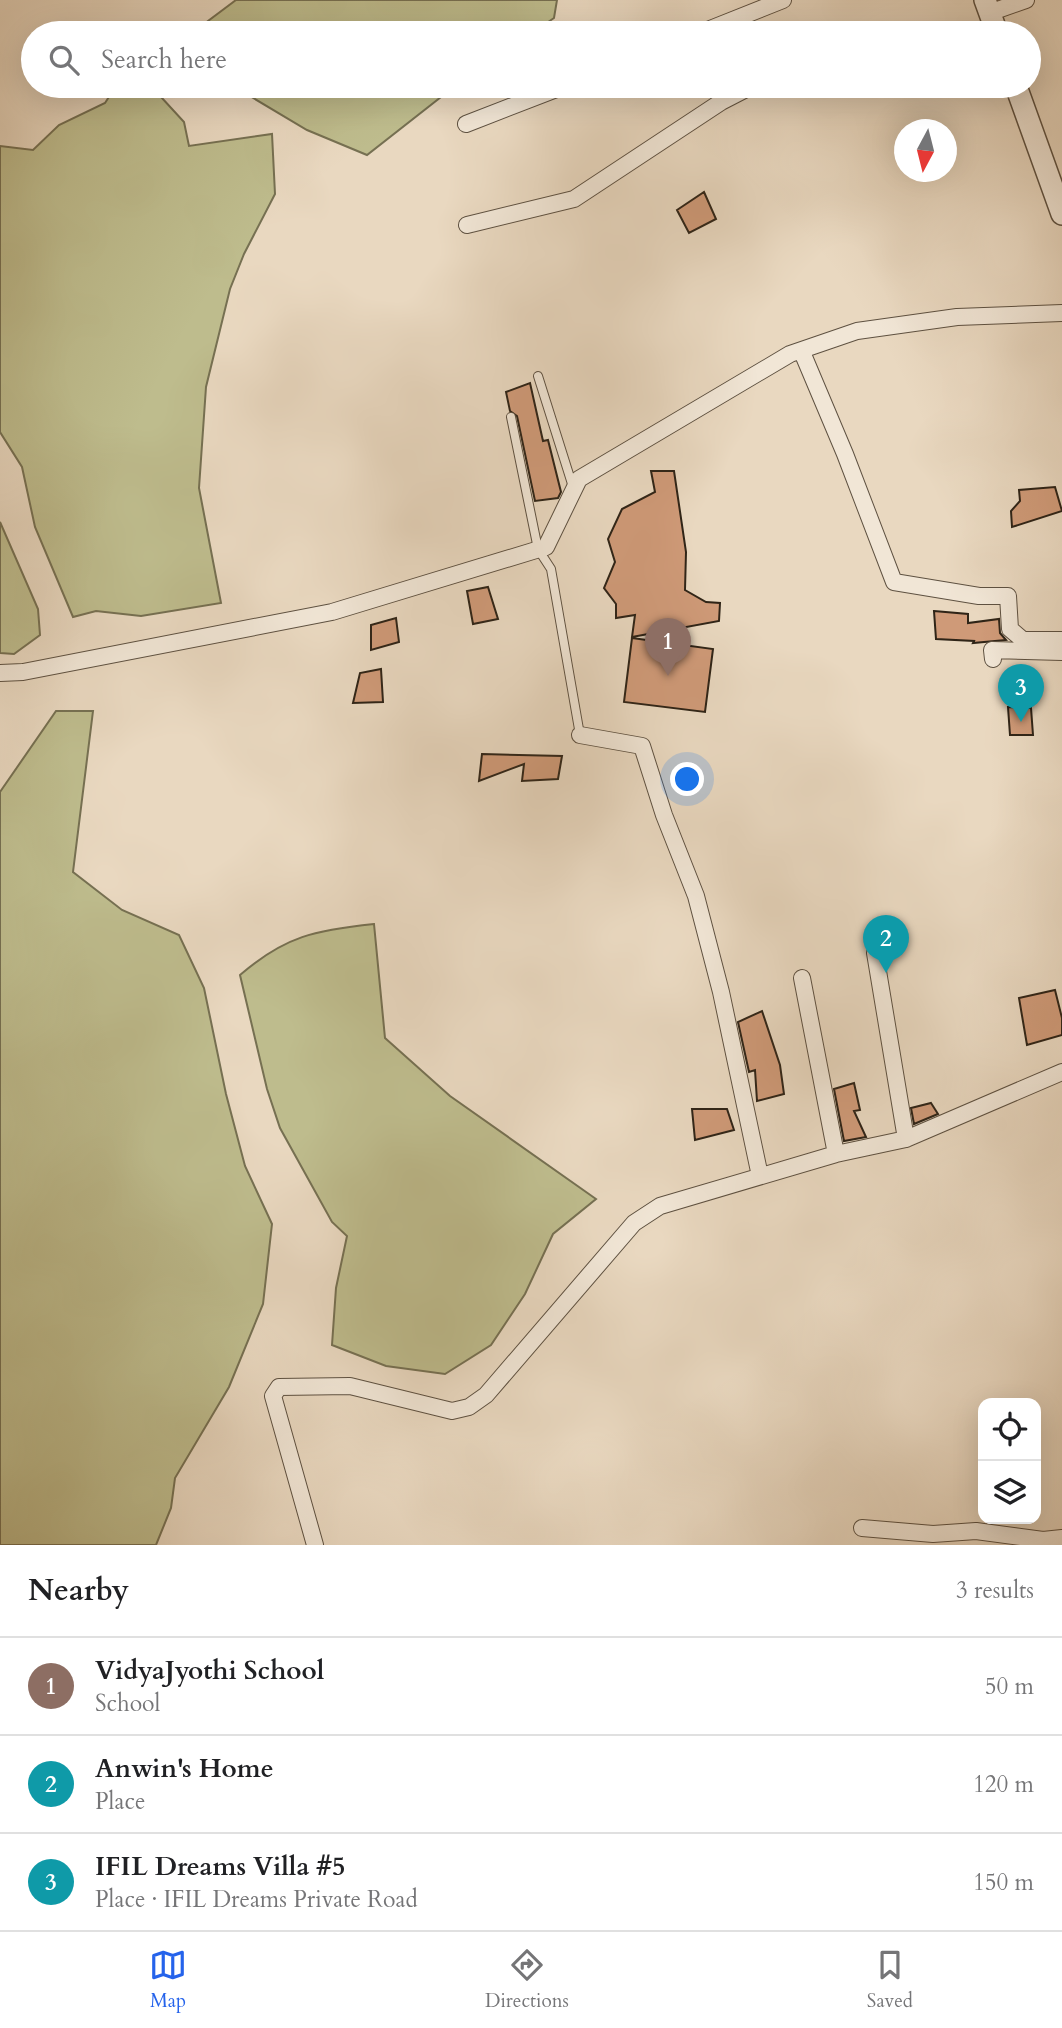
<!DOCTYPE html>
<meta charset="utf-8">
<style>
body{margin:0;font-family:Cardo,serif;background:#f2f2f2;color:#202124}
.controls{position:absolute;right:21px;bottom:21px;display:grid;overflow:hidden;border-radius:14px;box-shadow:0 7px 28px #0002}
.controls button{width:63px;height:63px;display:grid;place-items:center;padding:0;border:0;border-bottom:2px solid #e0e0e0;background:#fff;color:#202124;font:35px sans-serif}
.compass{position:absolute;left:894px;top:119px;width:63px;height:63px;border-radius:50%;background:#fff;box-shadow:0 7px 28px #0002;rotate:187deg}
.you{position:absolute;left:688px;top:780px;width:24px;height:24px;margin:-18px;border:5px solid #fff;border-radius:50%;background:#1a73e8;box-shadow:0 0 0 10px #1a73e833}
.badge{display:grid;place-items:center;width:46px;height:46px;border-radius:50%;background:#2563eb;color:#fff;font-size:23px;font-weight:700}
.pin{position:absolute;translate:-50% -58px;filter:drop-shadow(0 2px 4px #0008)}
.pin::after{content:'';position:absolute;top:37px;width:24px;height:21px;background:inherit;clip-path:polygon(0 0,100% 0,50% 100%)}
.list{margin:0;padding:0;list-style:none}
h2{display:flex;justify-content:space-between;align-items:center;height:91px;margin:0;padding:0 28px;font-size:30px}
h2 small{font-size:23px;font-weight:400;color:#757577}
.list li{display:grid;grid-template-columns:46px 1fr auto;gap:21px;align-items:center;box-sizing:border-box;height:98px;padding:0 28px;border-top:2px solid #e0e0e0}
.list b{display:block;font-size:26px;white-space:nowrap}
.list p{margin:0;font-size:23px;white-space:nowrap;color:#757577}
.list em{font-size:23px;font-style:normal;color:#757577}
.icon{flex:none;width:38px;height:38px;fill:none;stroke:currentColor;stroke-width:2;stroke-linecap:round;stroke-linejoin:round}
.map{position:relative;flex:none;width:1062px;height:1545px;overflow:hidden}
.search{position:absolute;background:#fff;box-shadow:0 7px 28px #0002;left:21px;right:21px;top:21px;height:77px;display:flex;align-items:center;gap:18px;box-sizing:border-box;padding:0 24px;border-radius:38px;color:#757577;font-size:26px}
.sheet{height:385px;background:#fff}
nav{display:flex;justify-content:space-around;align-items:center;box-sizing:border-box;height:98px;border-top:2px solid #e0e0e0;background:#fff;font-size:19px;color:#757577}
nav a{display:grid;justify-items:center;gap:4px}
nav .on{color:#2563eb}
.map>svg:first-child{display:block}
.green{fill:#bebc8d;stroke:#767052;stroke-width:2}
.building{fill:#cf9a78;stroke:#2f2417;stroke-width:2}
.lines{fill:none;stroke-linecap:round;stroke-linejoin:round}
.service-casing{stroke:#5e5141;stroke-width:10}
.minor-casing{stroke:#5e5141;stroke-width:18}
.tertiary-casing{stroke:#5e5141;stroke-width:24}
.service{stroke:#f1e6d6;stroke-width:8}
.minor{stroke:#f1e6d6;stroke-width:16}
.tertiary{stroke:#f1e6d6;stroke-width:21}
</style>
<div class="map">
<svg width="1062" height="1545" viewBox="0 0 1062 1545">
<rect width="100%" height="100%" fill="#e9d8c0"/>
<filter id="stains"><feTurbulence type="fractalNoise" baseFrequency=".00286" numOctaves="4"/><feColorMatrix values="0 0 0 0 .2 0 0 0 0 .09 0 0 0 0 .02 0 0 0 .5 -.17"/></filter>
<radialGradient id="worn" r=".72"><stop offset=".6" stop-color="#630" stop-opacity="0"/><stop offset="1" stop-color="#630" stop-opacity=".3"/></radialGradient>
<path class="green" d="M236 0H557L554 18 532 33H192Z
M116 86H151L184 122 189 146 272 134 275 194 244 254 230 289 206 387 199 488 221 603 141 616 96 611 73 617 35 527 22 467 0 432V146L33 150 59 125 105 103Z
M217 86H455L367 155 307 130 238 89Z
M0 522 38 609 40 635 14 654 0 653Z
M56 711H93L73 872 122 910 179 935 204 988 226 1094 245 1166 272 1224 263 1304 229 1387 175 1478 171 1508 156 1545H0V792Z
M374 924 385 1038 450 1096 596 1199 553 1234 525 1294 491 1345 445 1374 386 1366 332 1345 336 1288 347 1236 332 1222 280 1128 267 1089 240 975C285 936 316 930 374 924Z"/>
<path class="building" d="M704 192 716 219 689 233 677 210Z
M530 383 543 441 548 440 561 492 558 498 535 501 517 416 510 411 506 392Z
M651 471H674L686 552 685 590 706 602 720 603 719 621 632 637 635 615 616 618V604L604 588 615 562 608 539 622 509 655 492Z
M1055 487 1062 511 1012 527 1011 511 1020 501 1019 490Z
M488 587 498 619 473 624 467 591Z
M934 611 968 614V623L999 619 1000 633 1006 640 973 643 974 641 936 639Z
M396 618 399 642 371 650V625Z
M632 638 713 649 705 712 624 702Z
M381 669 383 702 353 703 360 673Z
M1008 707 1031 708 1033 735H1010Z
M482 754 562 756 558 779 522 781 524 764 479 781Z
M1055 990 1062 1018V1035L1027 1045 1019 998Z
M762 1011 780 1065 784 1094 757 1101 755 1070 749 1072 738 1022Z
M854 1083 860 1110 854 1111 866 1137 844 1141 834 1089Z
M931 1103 938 1114 914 1124 911 1108Z
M692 1109H727L734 1130 695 1140Z"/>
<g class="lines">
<g class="service-casing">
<path id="service" d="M538 376 573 487
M511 417 538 549 551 569 580 735"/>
</g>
<g class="minor-casing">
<path id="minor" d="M989 13 1026 0
M700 33 783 0
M974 33 996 30
M466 124 564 86
M467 225 574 199 721 102 752 86
M802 352 845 454 894 582 979 596H1008L1010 629 1023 640H1062
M993 659 992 650 1062 652
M0 673 23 672 332 612 546 547 579 479 790 354 857 331 957 317 1062 313
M580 735 642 746 664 815 696 896 721 992 760 1176
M875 953 906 1139
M802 978 836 1154
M862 1528 933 1534 976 1531 1043 1540 1062 1538
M315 1545 273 1396 279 1387 350 1386 452 1411 469 1407 486 1395 634 1223 660 1206 836 1154 906 1139 1062 1072"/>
</g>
<g class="tertiary-casing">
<path id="tertiary" d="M985 0 997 33
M1016 86 1062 214"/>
</g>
<use href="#service" class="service"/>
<use href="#minor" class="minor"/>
<use href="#tertiary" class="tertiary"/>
</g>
<rect width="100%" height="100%" filter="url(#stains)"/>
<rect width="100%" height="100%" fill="url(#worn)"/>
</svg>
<div class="controls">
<button><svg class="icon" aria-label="locate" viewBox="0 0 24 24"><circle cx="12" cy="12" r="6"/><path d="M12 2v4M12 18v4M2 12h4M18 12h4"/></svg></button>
<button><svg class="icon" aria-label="layers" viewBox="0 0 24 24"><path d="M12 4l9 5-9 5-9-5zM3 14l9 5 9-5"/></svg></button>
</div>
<svg class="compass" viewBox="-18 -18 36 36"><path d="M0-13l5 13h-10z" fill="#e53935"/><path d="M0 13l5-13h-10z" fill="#757577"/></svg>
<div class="you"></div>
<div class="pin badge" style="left:668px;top:676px;background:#8d6e63">1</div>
<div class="pin badge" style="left:886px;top:973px;background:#0f9aa8">2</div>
<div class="pin badge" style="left:1021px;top:722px;background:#0f9aa8">3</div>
<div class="search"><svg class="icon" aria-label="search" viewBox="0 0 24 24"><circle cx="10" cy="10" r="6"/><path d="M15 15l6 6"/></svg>Search here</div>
</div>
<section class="sheet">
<h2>Nearby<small>3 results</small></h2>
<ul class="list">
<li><span class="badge" style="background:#8d6e63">1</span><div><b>VidyaJyothi School</b><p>School</p></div><em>50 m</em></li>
<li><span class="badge" style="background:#0f9aa8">2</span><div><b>Anwin's Home</b><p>Place</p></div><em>120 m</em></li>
<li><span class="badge" style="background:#0f9aa8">3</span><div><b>IFIL Dreams Villa #5</b><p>Place · IFIL Dreams Private Road</p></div><em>150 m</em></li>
</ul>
</section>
<nav>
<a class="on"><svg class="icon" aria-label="map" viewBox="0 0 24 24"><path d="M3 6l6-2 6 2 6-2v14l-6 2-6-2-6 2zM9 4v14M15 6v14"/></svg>Map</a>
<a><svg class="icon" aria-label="directions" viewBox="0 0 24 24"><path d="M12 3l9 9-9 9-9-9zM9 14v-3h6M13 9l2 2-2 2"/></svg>Directions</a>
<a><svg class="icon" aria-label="saved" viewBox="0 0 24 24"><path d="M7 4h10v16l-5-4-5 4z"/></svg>Saved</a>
</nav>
